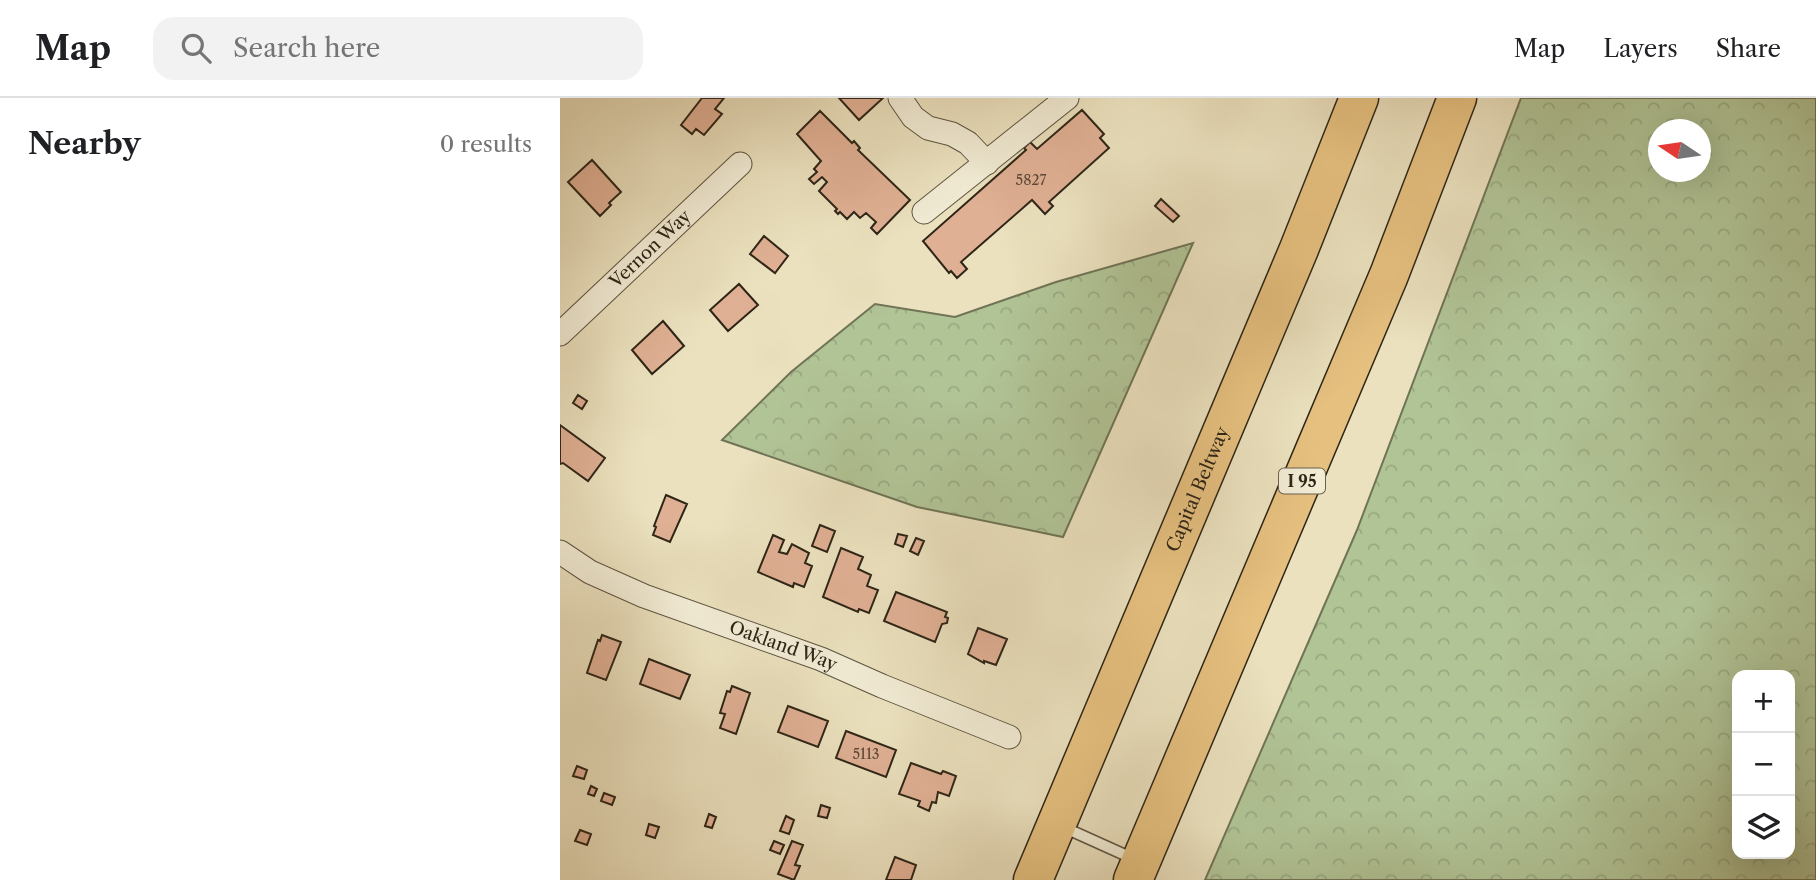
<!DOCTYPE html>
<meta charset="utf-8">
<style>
body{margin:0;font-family:"Libre Caslon Text",serif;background:#f2f2f2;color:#202124}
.controls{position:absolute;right:21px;bottom:21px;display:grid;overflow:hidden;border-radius:14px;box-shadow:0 7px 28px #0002}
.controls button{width:63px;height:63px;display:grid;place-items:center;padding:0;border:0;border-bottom:2px solid #e0e0e0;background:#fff;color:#202124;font:35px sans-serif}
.compass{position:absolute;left:1088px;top:21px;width:63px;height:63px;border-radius:50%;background:#fff;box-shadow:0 7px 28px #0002;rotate:283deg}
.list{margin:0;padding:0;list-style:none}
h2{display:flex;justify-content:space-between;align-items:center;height:91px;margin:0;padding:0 28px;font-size:30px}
h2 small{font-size:23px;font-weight:400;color:#757577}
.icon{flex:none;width:38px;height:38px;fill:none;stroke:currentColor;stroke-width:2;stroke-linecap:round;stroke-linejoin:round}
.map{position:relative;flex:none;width:1256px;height:782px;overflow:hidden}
header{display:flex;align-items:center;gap:42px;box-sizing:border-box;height:98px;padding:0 35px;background:#fff;border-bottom:2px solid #e0e0e0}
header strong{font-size:33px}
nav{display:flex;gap:38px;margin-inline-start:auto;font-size:24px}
.search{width:490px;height:63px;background:#f2f2f2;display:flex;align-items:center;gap:18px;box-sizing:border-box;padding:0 24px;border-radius:21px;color:#757577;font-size:26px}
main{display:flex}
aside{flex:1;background:#fff}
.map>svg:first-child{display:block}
.forest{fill:url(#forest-crowns);stroke:#707456;stroke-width:2;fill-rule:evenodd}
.building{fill:#e0b094;stroke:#2e2517;stroke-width:2}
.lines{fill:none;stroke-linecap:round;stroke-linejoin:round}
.lane-casing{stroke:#5d5441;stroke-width:13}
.street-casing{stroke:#5d5441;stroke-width:25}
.highway-casing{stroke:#2e2517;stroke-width:41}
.lane{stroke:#f2ecd5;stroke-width:10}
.street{stroke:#f2ecd5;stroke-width:23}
.highway{stroke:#e6c07f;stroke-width:38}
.labels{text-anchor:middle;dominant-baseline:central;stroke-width:5;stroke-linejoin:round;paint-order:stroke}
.number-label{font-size:14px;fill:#5a4836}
.shield{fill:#f2ecd5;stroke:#696150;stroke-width:2}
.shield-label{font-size:16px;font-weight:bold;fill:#2e2517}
.street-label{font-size:18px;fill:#2e2517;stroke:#f2ecd5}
</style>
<header>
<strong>Map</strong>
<div class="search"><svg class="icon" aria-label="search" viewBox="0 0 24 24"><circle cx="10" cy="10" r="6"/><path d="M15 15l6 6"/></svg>Search here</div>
<nav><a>Map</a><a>Layers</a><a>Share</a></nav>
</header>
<main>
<aside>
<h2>Nearby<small>0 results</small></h2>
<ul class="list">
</ul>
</aside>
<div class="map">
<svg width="1256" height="782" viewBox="0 0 1256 782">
<defs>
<pattern id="forest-crowns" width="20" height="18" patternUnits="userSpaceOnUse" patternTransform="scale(1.75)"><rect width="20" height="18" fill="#b1c496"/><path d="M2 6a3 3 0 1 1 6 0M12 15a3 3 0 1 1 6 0" fill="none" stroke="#99a881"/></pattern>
</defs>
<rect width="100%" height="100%" fill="#ebe1be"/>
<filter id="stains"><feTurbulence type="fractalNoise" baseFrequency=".00286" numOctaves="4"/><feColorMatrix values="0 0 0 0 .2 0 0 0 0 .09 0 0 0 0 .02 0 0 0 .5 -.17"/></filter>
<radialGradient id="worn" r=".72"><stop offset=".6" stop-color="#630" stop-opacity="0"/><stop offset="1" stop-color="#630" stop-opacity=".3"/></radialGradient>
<path class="forest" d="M961 0H1256V782H645L797 432ZM1098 32H1140V74H1098ZM1177 577H1230V756H1177Z
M633 145 503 439 357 409 162 342 231 274 315 206 395 219 496 184Z"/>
<path class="building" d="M142 0H164L155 11 162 16 144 37 136 31 132 36 121 27Z
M279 0H323L299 22Z
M522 12 544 36 540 40 549 50 489 104 493 108 485 116 472 102 401 164 407 171 397 180 391 173 389 175 363 143 466 52 464 50 470 44 477 51Z
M260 13 292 45 294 43 300 50 298 52 350 102 317 136 311 130 316 124 306 115 300 120 294 114 287 121 280 114 278 116 275 113 277 111 259 93 267 84 262 79 254 86 249 81 257 74 254 71 261 63 237 36Z
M32 62 61 94 49 105 51 107 40 118 8 84Z
M601 101 619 118 613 124 595 108Z
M204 138 228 158 215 175 190 156Z
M179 186 198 207 168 233 150 212Z
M103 223 124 248 92 276 72 252Z
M18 297 27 303 22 311 13 305Z
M0 327 45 360 28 383 3 365 0 366Z
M106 397 127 406 110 444 93 437 96 429 94 428Z
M260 427 275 433 267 454 252 448Z
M338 436 347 438 343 449 335 446Z
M213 437 224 442 219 454 227 456 232 446 249 455 245 465 252 468 244 489 234 485 233 489 198 474Z
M356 440 364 443 358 457 350 453Z
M281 450 303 459 298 471 311 477 307 488 318 492 309 515 299 511 298 514 263 499Z
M336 494 387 514 385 519 388 520 387 525 382 526 375 544 324 523Z
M418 530 447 541 436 567 424 563V565L408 556Z
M42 537 61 544 46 582 27 575 38 542 40 543Z
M89 561 130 577 120 601 80 586Z
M172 588 190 595 176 636 160 630 165 616 160 615 167 593 170 594Z
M228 608 268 623 258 649 218 634Z
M286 633 336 652 326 679 276 660Z
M351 665 381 676 383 673 396 678 389 698 378 694 376 705 372 704 369 713 358 708 360 703 339 696Z
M17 668 27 672 24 681 13 678Z
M31 688 37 691 34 698 28 696Z
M44 695 55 699 52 707 41 703Z
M261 707 270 710 267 720 258 718Z
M149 716 156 719 152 730 145 728Z
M226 718 234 722 229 736 220 733Z
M89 726 99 729 95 740 86 737Z
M20 732 31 736 27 747 15 743Z
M214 743 224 747 220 756 210 752Z
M232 743 243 747 235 767 240 768 234 782 218 776Z
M335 759 356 767 351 782H326Z"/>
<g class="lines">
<g class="lane-casing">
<path id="lane" d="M503 729 574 761"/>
</g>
<g class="street-casing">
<g id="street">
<path d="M340 0 353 19 368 30 392 36 408 45 427 65"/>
<path d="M364 114 507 0"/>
<path id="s1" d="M0 236 180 66"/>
<path id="s2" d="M0 454 30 474 84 498 261 561 322 588 449 639"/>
</g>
</g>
<g class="highway-casing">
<g id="highway">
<path id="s3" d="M473 782 739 151 799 0"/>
<path d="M573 782 829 177 897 0"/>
</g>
</g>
<use href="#lane" class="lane"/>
<use href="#street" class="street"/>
<use href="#highway" class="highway"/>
</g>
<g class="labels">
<g class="number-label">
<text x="471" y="82">5827</text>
<text x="306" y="656">5113</text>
</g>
<rect class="shield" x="719" y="370.5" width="46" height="25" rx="5"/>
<g class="shield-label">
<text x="742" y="383">I 95</text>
</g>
<g class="street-label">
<text stroke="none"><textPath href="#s1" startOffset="124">Vernon Way</textPath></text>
<text stroke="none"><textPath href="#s3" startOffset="424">Capital Beltway</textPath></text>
<text stroke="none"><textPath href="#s2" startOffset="243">Oakland Way</textPath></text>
</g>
</g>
<rect width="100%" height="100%" filter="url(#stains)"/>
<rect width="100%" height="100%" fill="url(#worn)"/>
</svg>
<div class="controls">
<button>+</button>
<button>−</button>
<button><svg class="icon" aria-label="layers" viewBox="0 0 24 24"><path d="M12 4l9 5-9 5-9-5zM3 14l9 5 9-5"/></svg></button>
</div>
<svg class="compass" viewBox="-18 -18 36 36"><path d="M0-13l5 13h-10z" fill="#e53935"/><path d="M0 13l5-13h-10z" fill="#757577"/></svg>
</div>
</main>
